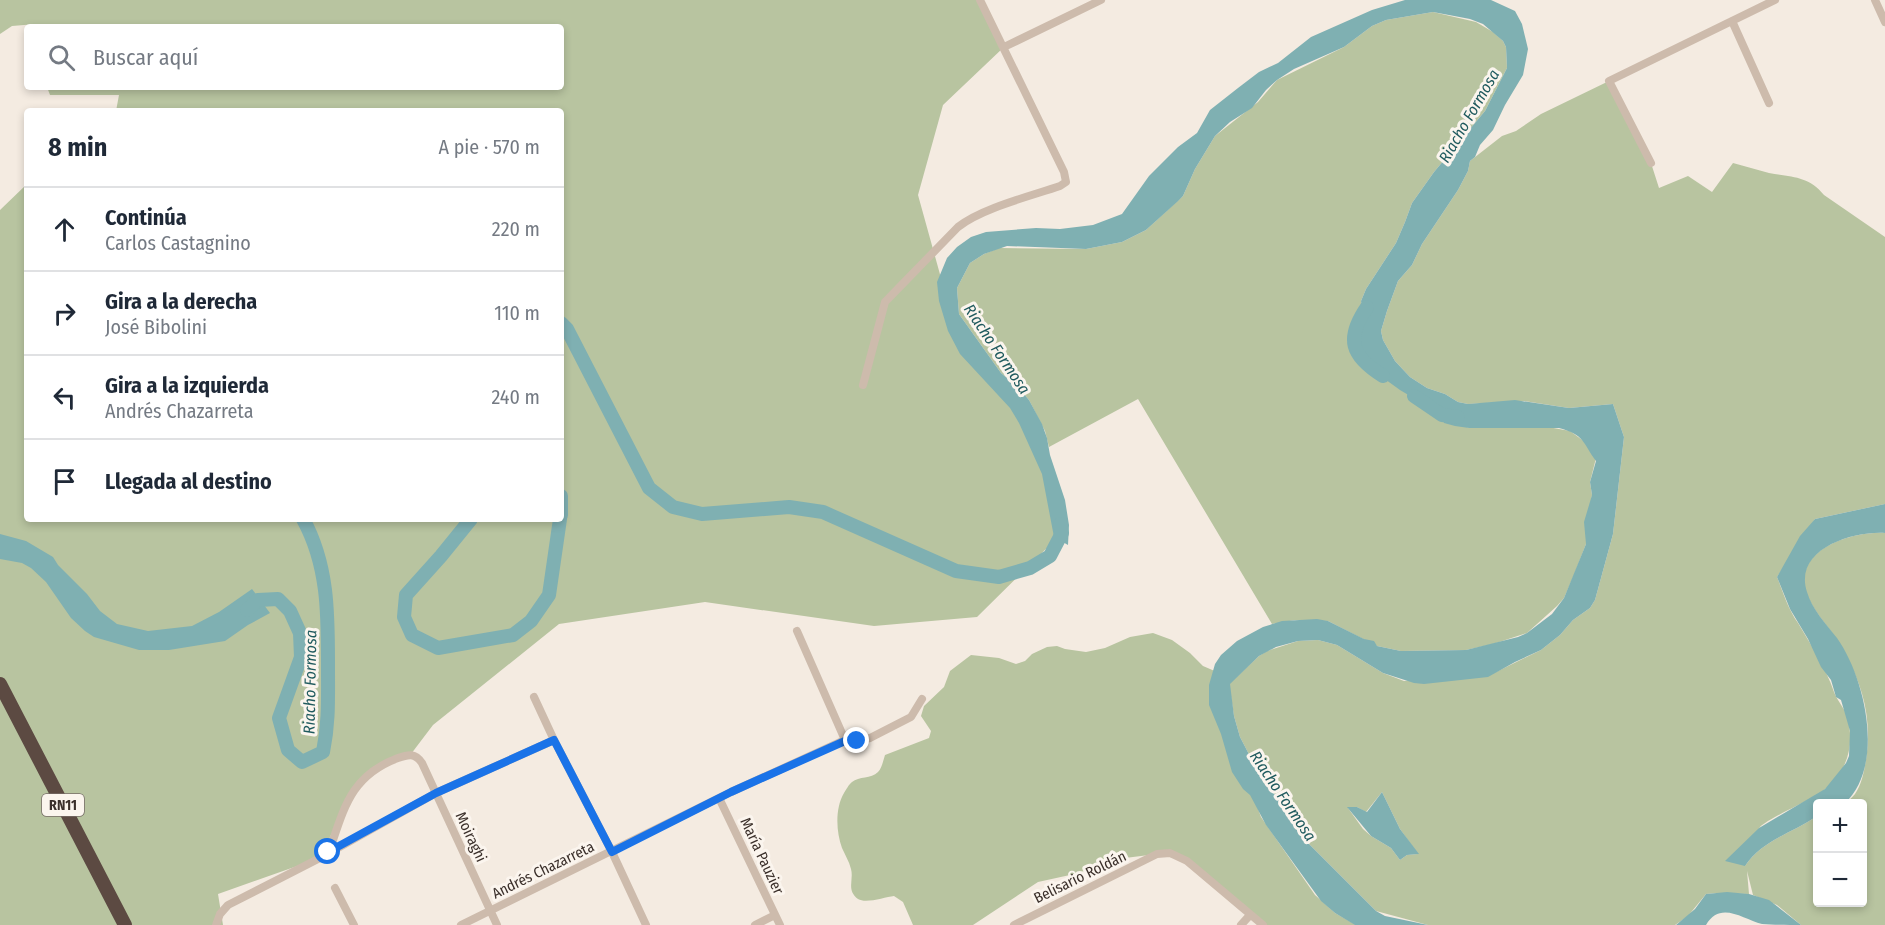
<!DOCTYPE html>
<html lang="es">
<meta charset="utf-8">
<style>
body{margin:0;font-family:"Fira Sans Condensed",sans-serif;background:#f6f6f7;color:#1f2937}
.controls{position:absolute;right:18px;bottom:18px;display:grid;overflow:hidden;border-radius:6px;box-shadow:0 3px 9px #0003}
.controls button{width:54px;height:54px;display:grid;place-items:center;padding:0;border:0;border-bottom:2px solid #e0e1e3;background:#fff;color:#1f2937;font:30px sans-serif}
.stop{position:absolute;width:18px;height:18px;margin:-14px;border:4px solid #1a73e8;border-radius:50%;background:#fff}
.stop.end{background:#1a73e8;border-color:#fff;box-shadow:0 2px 6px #0008}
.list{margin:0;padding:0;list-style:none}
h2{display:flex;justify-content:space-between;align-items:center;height:78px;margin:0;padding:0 24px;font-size:26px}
h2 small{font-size:20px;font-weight:400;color:#747a83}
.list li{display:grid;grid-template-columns:39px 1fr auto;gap:18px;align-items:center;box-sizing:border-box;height:84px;padding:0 24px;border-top:2px solid #e0e1e3}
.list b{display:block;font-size:22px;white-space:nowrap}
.list p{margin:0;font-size:20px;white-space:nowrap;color:#747a83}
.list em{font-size:20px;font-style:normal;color:#747a83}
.icon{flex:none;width:33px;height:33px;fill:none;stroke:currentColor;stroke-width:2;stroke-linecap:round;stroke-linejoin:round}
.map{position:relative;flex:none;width:1885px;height:925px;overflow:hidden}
.search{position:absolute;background:#fff;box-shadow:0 3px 9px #0003;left:24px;top:24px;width:540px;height:66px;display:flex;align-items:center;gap:15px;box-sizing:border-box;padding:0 21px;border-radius:6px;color:#747a83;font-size:22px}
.panel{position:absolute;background:#fff;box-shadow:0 3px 9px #0003;left:24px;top:108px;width:540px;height:414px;border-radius:6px}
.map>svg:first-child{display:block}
.green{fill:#b8c4a0;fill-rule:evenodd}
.water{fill:#7fb0b2}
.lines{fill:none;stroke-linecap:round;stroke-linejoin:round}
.river{stroke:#7fb0b2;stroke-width:14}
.street{stroke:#cdbbac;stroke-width:8}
.highway{stroke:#5c4a42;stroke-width:14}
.route{stroke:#1a73e8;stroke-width:8}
.labels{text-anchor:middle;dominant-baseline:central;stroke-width:6;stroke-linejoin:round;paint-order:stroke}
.shield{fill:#fbf5ee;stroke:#756b66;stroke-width:1.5}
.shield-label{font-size:14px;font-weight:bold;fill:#3b302b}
.street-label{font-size:15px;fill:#3b302b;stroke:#fbf5ee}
.water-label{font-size:16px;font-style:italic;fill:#1f5a5e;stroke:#fbf5ee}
</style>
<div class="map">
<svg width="1885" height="925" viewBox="0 0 1885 925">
<rect width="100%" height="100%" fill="#f4ebe1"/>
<path class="green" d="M0 0H980L1004 47 943 105 918 195 951 314 1027 420 1062 533 977 617 874 626 705 602 559 624 433 725 411 754 385 763 352 791 320 858 218 894 223 925H0V210L27 184V519H561V111H116L119 95H50L47 87H561V27H39L36 24 12 26 0 34Z
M1433 12 1476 22 1493 32 1503 41 1506 47 1507 68 1485 111 1434 172 1412 203 1405 222 1396 243 1366 289 1361 301 1363 313 1356 331 1353 344 1364 364 1442 415 1469 428 1548 427 1570 431 1585 442 1597 454 1590 482 1592 495 1586 544 1574 575 1564 598 1557 606 1527 633 1493 644 1466 650 1401 651 1377 646 1328 621 1295 620 1272 624 1138 399 1049 447 1045 431 1029 400 1019 388 1001 373 959 314 957 288 970 263 984 254 999 248 1086 249 1122 242 1146 230 1183 196 1195 169 1215 136 1258 102 1277 80 1344 47 1372 26 1386 20Z
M1609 81 1651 163 1659 188 1688 176 1712 192 1733 163C1745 166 1757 170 1769 173 1792 177 1809 176 1824 195L1885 237V504L1815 519 1777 577C1783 592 1788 609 1798 623 1811 645 1826 668 1834 692 1837 700 1844 708 1847 716 1857 751 1843 781 1812 798 1801 804 1768 819 1760 827 1754 834 1749 856 1745 866 1762 840 1793 833 1817 816L1818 902H1862V804L1845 803C1848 801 1852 798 1855 794 1862 784 1864 771 1866 760 1872 721 1864 688 1845 654 1842 649 1840 643 1836 638 1826 624 1812 609 1806 592 1793 549 1853 531 1885 533V925H1801L1777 905 1753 895 1747 871 1749 894 1716 893 1706 894 1688 916 1675 925H1428L1376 911 1300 835 1280 800 1264 783 1240 737 1234 716 1229 684 1259 656 1267 651 1298 641 1318 640 1337 645 1383 673 1404 681 1496 672 1541 650 1560 635 1573 620 1590 608 1595 600 1613 534 1624 437 1613 404 1569 408 1524 401 1468 404 1458 402 1445 394 1427 388 1410 377 1395 361 1383 340 1381 331 1387 311 1398 281 1412 265 1422 244 1458 190 1468 171 1470 161 1502 136 1516 131 1541 114ZM1382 792 1400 829 1418 854 1407 855 1400 860 1391 848 1371 836 1363 829 1348 808 1357 807 1366 812Z
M1153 633 1172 640 1190 653 1203 666 1224 675 1219 702 1261 817 1315 895 1335 913 1356 925H1263L1187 861 1157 854 1117 859 1079 873 1038 882 973 925H913L903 902 894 896C885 897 866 904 858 899 846 890 854 880 851 869 849 861 845 855 842 848 836 832 835 808 844 793 846 790 849 784 852 782 859 776 871 779 878 772 882 768 883 761 885 755L929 738 931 731 921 716 924 706 944 687 950 671 971 655 999 658 1016 664 1025 661 1032 654 1047 647 1057 646 1065 649 1086 652 1105 648 1130 637Z"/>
<path class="water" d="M1405 0H1491L1515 11 1522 24 1528 49 1523 75 1505 105 1493 130 1480 145 1475 157 1470 161 1468 171 1458 190 1422 244 1412 265 1398 281 1387 311 1381 331 1383 340 1395 361 1410 377 1427 388 1445 394 1458 402 1468 404 1515 400 1569 408 1613 404 1624 437 1613 534 1595 600 1590 608 1573 620 1560 635 1541 650 1515 662 1488 677 1424 684 1414 683 1383 673 1337 645 1318 640 1298 641 1276 647 1259 656 1230 684 1234 716 1240 737 1264 783 1280 800 1300 835 1376 911 1385 916 1428 925H1355L1335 913 1321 901 1266 825 1250 795 1243 789 1232 772 1221 734 1209 705V685L1215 664 1221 655 1237 641 1263 627 1282 621 1317 619 1328 621 1364 639 1374 641 1377 646 1401 651 1466 650 1518 637 1527 633 1552 614 1564 598 1586 544 1584 522 1592 495 1590 482 1596 461C1582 442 1585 435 1559 428H1469L1455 426 1444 423 1442 415 1400 390 1364 364 1356 331 1357 322 1363 313 1361 301 1366 289 1396 243 1405 222 1412 203 1434 172 1485 111 1507 68 1506 47 1503 41 1483 24 1470 19 1433 12 1386 20 1372 26 1344 47 1294 69 1277 80 1266 90 1252 108 1230 122 1215 136 1195 169 1183 196 1177 202 1146 230 1122 242 1086 249 1007 246 984 254 970 263 957 288 959 314 1001 373 1019 388 1029 400 1042 424 1047 438 1050 455 1065 500 1069 525 1068 545 1054 537 1042 474 1019 423 1010 408 960 354 948 331 939 301 937 282 947 258 957 247 971 237 986 232 1036 228 1060 229 1093 225 1122 214 1149 176 1178 147 1197 133 1210 110 1238 88 1259 72 1278 63 1311 37 1372 10Z
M1885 504V533C1853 531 1793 549 1807 592 1812 609 1826 624 1837 638 1866 679 1885 766 1845 803L1818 804 1817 816C1793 833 1762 840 1745 866L1725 861 1759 828 1825 789 1846 763 1849 756 1850 731 1841 700 1836 697 1831 680 1821 667 1808 639 1790 609 1777 577 1800 536 1815 519Z
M0 534 26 541 53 557 58 565 87 594 100 611 117 624 148 631 192 626 219 612 252 589 270 613 248 625 225 641 169 650H139L94 637 85 631 71 618 46 582 31 568 22 563 0 559Z
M1382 792 1400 829 1419 854 1407 855 1400 860 1391 848 1371 836 1347 807H1357L1367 812Z
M1727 892 1749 894 1769 900 1801 925C1789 925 1774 925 1762 924 1743 919 1720 900 1706 925H1676L1695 909 1706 894Z"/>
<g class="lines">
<path class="river" d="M1367 307C1345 339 1351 356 1383 376
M561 323 567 329 649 488 673 507 702 514 789 507 823 512 956 571 999 577 1030 568 1050 556 1062 533 1060 524
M1414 396 1442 415 1458 417
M561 496V515
M471 519 441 556 406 595 404 617 412 635 438 648 513 635 531 621 549 595 560 519
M247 610 258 600 278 599 290 611 300 633 301 657 279 718 288 750 302 762 323 752C329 723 328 699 328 669 328 617 329 566 303 519"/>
<path class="street" d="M1875 0 1885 22
M1732 21 1769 103
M1004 47 1101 0
M1651 163 1609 81 1775 0
M863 385 885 302 958 227C982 208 1031 196 1060 186L1066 182 1064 172 980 0
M797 631 845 740
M534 697 554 740 612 852 646 925
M719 798 780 925
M329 852C344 809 350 776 398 758 409 754 415 753 422 763L497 925
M335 888 354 925
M216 925 220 914 228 905 320 858 436 793 554 740
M461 925 731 792 845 740 857 741 870 738 911 717 922 699
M755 925 775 915
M1014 925 1157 854 1170 853 1187 861 1263 925
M1241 925 1250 915"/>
<path class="highway" d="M0 684 125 925"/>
</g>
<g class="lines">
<path class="route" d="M328 852 436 793 554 740 612 852 731 792 845 741H857"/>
</g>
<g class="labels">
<rect class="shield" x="42" y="794" width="42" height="22" rx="4.5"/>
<g class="shield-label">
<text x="63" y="805">RN11</text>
</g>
<g class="street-label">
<text transform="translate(471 837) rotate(65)">Moiraghi</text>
<text transform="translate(762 856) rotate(65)">María Pauzier</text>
<text transform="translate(543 870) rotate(-26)">Andrés Chazarreta</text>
<text transform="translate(1080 877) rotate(-26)">Belisario Roldán</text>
</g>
<g class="water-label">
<text transform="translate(1469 116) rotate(-60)">Riacho Formosa</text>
<text transform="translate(997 349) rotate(56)">Riacho Formosa</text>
<text transform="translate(310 682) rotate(-89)">Riacho Formosa</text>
<text transform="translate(1283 796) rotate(56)">Riacho Formosa</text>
</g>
</g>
</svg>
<div class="controls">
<button>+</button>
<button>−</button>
</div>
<div class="stop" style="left:328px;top:852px"></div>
<div class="stop end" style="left:857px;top:741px"></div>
<div class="search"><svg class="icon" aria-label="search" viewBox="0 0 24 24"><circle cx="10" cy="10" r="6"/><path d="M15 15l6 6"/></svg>Buscar aquí</div>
<section class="panel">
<h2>8 min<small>A pie · 570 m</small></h2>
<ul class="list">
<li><svg class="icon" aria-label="ahead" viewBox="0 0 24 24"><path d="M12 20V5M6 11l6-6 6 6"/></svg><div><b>Continúa</b><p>Carlos Castagnino</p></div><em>220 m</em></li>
<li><svg class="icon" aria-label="right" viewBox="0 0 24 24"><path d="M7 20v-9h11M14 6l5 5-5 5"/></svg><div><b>Gira a la derecha</b><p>José Bibolini</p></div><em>110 m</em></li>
<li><svg class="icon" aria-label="left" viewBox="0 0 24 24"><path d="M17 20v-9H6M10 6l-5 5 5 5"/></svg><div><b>Gira a la izquierda</b><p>Andrés Chazarreta</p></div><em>240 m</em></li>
<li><svg class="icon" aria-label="arrive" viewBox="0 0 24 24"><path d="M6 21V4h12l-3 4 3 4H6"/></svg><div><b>Llegada al destino</b></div></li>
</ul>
</section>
</div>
